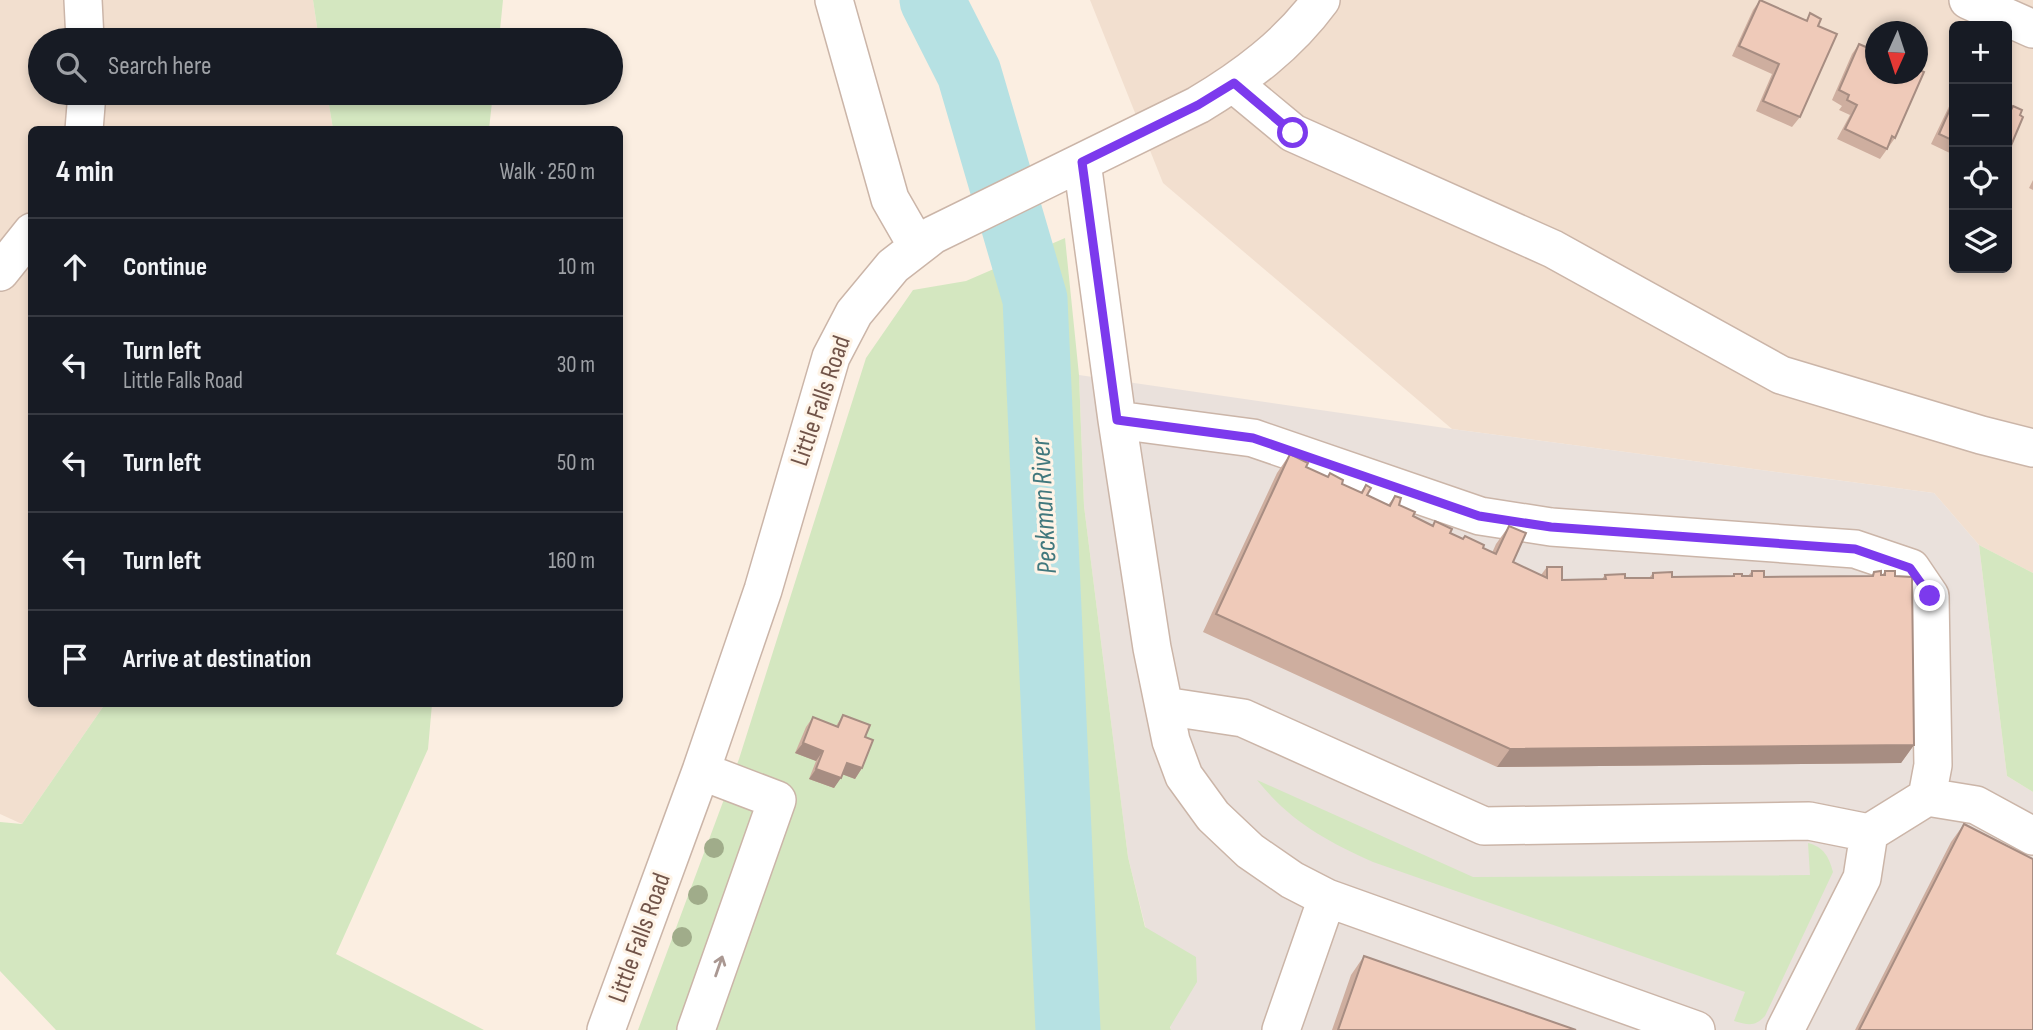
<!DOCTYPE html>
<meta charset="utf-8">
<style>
body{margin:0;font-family:"Sofia Sans Condensed",sans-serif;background:#20242c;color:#f1f3f6}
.controls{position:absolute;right:21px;top:21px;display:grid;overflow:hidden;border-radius:10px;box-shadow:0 4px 10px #0003}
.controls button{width:63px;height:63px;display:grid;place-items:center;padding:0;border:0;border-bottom:2px solid #363941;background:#171b24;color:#f1f3f6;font:35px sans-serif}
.compass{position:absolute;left:1865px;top:21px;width:63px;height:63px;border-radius:50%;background:#171b24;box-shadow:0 4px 10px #0003;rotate:183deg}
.stop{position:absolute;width:21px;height:21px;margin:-16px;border:5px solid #7c3aed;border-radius:50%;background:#fff}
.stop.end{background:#7c3aed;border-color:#fff;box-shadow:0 2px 7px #0008}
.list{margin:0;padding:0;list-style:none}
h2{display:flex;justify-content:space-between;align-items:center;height:91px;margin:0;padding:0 28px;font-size:30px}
h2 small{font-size:23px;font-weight:400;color:#9ea1a6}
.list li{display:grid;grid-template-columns:46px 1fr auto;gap:21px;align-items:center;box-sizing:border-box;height:98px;padding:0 28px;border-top:2px solid #363941}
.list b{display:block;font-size:26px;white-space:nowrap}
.list p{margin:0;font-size:23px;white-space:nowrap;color:#9ea1a6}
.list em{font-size:23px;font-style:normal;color:#9ea1a6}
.icon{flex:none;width:38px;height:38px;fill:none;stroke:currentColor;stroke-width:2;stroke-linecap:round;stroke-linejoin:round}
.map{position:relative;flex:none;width:2033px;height:1030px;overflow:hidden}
.search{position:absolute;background:#171b24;box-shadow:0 4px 10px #0003;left:28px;top:28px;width:595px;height:77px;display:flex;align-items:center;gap:18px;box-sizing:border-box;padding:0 24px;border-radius:38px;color:#9ea1a6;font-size:26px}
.panel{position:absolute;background:#171b24;box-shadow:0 4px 10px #0003;left:28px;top:126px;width:595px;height:581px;border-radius:10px}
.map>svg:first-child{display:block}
.residential{fill:#f2dfcf;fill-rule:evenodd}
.industrial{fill:#eae1dc}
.green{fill:#d4e7c0}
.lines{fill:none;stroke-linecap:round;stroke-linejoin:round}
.river{stroke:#b6e1e3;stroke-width:65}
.minor-casing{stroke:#cbb5a8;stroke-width:40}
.minor{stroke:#fff;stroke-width:37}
.tree{fill:#a0ac8a}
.wall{fill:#ceae9f}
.shaded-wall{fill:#a78d82}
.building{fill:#efcab9;stroke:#a78d82;stroke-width:2}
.oneway{stroke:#aa9892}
.route{stroke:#7c3aed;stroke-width:9}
.labels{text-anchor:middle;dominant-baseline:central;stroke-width:6;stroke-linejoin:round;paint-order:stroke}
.street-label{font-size:26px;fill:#715449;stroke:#fef3e6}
.water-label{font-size:28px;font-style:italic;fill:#41787d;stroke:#fef3e6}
</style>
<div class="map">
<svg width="2033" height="1030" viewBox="0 0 2033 1030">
<rect width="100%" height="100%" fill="#fbeee1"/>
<path class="residential" d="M0 0H313L319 40H40V93H327L333 129 32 130V704H105L22 824 0 814Z
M1090 0H2033V573L1979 545 1934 493 1452 429 1163 183ZM1954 26H2007V268H1954ZM1876 32H1918V74H1876Z"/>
<path class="industrial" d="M1079 375 1452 429 1934 493 1979 545 2007 776 2033 792V1030H1171L1128 857 1084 506Z"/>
<path class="green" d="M313 0H503L499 40H319Z
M327 93H493L489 129H333Z
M1065 238 1079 375 1084 506 1128 857 1145 927 1196 957 1197 982 1170 1027 1171 1030H638L739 759 866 358 913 290 966 281Z
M1979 545 2033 573V792L2007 776Z
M105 704H432L428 749 336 954 484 1030H56L0 971V822L22 824Z
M1257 780 1473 877 1810 875 1808 843C1824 847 1829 857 1833 872L1765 1016C1755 1027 1748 1025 1734 1021L1745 992 1373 862C1325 840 1291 822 1257 780Z"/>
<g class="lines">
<path class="river" d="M932 0 969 73 1035 299 1068 1030"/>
<g class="minor-casing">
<path id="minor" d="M83 0 85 40
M834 0 890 199 917 246
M1968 0 2033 29
M1234 84 1293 133 1553 249 1781 375 1981 435 2033 448
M84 130 87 93
M1082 162 1117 420 1152 648 1171 741 1184 776 1213 816 1250 851 1292 880 1327 898 1696 1030
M0 272 32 232
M1117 420 1253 438 1480 516 1551 527 1855 549 1911 568 1930 596 1933 765 1927 797 1869 833 1862 878 1785 1030
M1164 706 1243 718 1484 826 1809 821 1869 833
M1927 797 1976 805 2033 836
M606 1030 701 771 763 590 831 357 854 313 893 266 933 235 1198 105C1245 77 1288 45 1321 0
M696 1030 777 800 701 771
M1281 1030 1327 898"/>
</g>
<use href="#minor" class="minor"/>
</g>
<g class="tree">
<circle cx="714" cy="848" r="10"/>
<circle cx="698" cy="895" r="10"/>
<circle cx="682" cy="937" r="10"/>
</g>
<path class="wall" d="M1760 0 1806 20 1810 13 1818 26 1800 117 1792 127 1756 111 1772 74 1732 56 1753 10Z
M1859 44 1895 138 1880 159 1837 139 1850 115 1839 110 1842 106 1832 100 1852 54Z
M1954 96V155L1931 144Z
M2033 180V190L2029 188Z
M1290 454 1306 467 1360 493 1366 485 1367 495 1388 505 1395 496 1399 505 1413 516 1432 525 1435 521 1450 533 1462 539 1465 536 1483 548 1492 553 1496 544 1509 526 1513 562 1541 575 1547 567 1562 580 1602 579 1605 575 1625 578H1649L1653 573 1672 577 1732 576 1734 574 1742 576H1748L1752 571 1764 577 1871 576 1874 572 1882 575 1885 571 1914 745 1901 763 1497 767 1203 632 1277 473Z
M843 715 865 737 862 768 855 779 842 774 834 788 809 779 816 761 795 753 806 727 813 717 836 726Z
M1964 824 2033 1030H1855L1951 842Z
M1364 956 1576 1030H1332L1351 975Z"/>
<path class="shaded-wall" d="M803 743 823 751 816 761 795 753Z
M1914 745 1901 763 1497 767 1510 749Z
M847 763 862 768 855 779 839 773Z
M816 769 841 778 834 788 809 779Z"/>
<path class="building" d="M1760 0 1807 21 1810 13 1821 19 1818 26 1837 34 1800 117 1763 101 1779 64 1739 46Z
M1859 44 1875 51V74H1917V69L1924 72 1895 138 1892 136 1887 149 1845 129 1857 105 1847 100 1849 95 1839 90Z
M1954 100V141L1939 134Z
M2013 106 2022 110 2020 115 2023 117 2007 155V111L2010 112Z
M1290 454 1308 463 1306 467 1328 477 1330 473 1343 480 1342 484 1362 493 1366 485 1371 488 1367 495 1390 506 1395 496 1401 498 1399 505 1415 512 1413 516 1433 526 1435 521 1452 529 1450 533 1463 539 1465 536 1484 545 1483 548 1496 554 1509 526 1526 533 1513 562 1547 578V567H1562V580L1606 579 1605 575 1625 574V578H1653V573L1672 572V577L1734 576V574H1742V576H1752V571H1764V577L1873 576 1874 572 1881 571V575H1885V571H1895V576L1912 577 1914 745 1510 749 1216 614Z
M843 715 870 725 865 737 873 740 862 768 847 763 841 778 816 769 823 751 803 743 813 717 838 727Z
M1964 824 2033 859V1030H1859Z
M1364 956 1576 1030H1338Z"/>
<defs><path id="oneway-shaft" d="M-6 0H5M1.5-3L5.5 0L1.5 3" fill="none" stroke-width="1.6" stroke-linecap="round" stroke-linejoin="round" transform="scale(1.75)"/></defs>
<use class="oneway" href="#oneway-shaft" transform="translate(719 966) rotate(-71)"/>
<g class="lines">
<path class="route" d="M1293 133 1234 83 1198 105 1082 162 1117 420 1253 438 1479 516 1551 527 1855 549 1910 568 1930 596"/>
</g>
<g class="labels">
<g class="street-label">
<text transform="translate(821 401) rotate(-71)">Little Falls Road</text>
<text transform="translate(640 938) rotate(-70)">Little Falls Road</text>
</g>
<g class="water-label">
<text transform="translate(1044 506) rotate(-93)">Peckman River</text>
</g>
</g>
</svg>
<div class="controls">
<button>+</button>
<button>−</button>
<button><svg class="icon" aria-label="locate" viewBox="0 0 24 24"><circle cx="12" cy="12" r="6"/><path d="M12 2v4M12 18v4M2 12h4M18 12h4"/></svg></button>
<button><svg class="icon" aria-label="layers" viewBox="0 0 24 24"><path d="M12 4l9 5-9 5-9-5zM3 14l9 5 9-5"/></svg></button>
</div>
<svg class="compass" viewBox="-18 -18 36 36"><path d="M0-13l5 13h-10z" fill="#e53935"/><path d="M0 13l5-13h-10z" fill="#9ea1a6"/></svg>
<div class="stop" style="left:1293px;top:133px"></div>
<div class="stop end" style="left:1930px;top:596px"></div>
<div class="search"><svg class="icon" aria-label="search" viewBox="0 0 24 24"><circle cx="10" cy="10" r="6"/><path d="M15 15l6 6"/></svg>Search here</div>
<section class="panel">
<h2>4 min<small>Walk · 250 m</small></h2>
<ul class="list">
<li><svg class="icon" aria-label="ahead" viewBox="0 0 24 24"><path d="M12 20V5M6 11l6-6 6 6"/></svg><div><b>Continue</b></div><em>10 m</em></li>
<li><svg class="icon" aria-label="left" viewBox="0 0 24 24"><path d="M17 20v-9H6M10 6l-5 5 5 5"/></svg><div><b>Turn left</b><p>Little Falls Road</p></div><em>30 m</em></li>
<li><svg class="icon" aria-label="left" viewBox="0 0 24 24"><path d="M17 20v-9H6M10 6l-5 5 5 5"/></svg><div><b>Turn left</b></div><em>50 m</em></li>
<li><svg class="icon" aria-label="left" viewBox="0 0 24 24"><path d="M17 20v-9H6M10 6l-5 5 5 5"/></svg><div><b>Turn left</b></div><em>160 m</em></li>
<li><svg class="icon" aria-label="arrive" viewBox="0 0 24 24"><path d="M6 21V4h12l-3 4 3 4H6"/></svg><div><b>Arrive at destination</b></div></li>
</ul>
</section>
</div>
